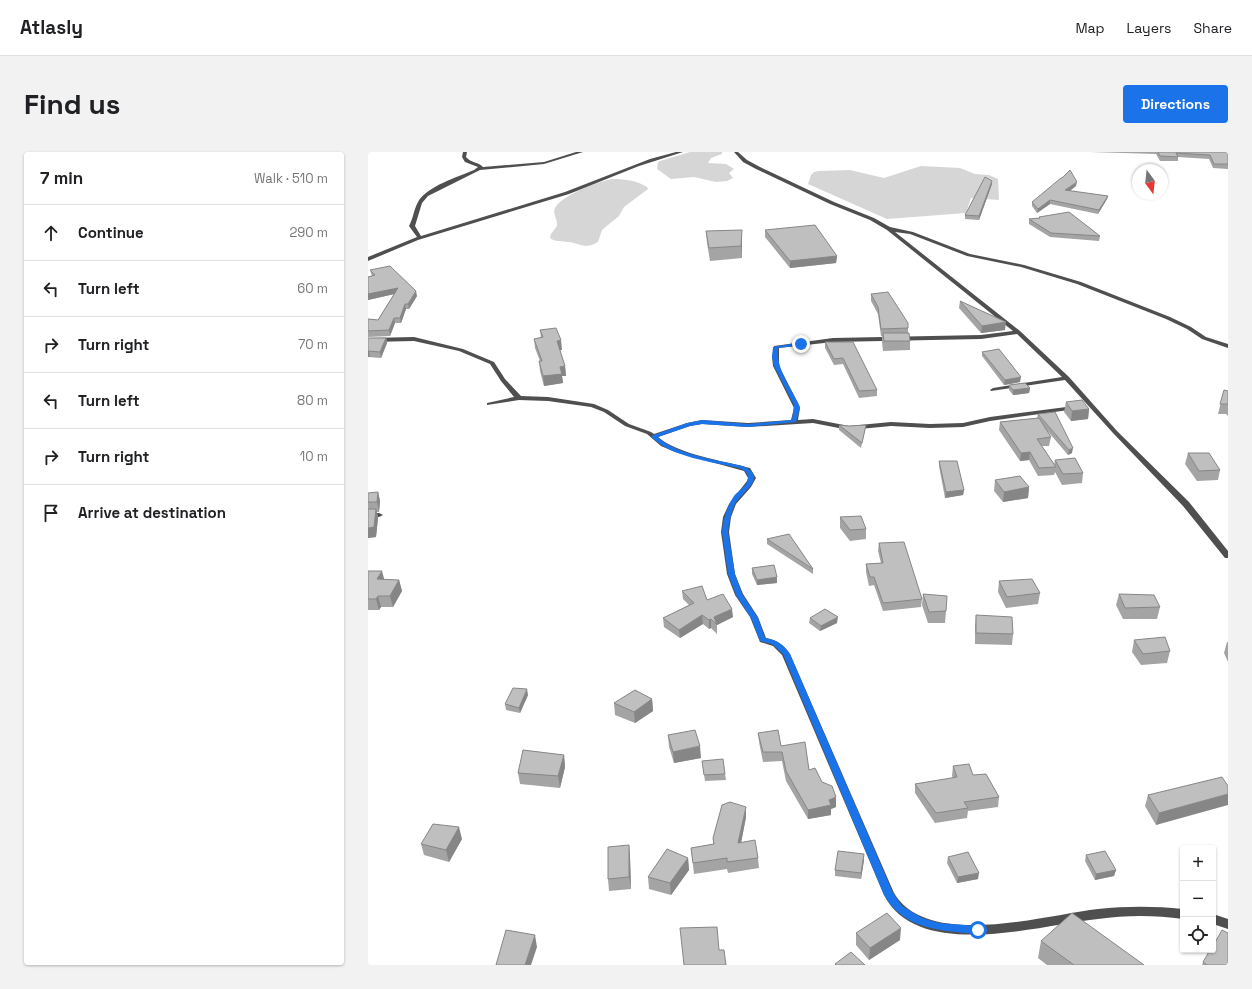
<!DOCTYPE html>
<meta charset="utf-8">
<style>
body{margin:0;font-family:"Space Grotesk",sans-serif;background:#f2f2f2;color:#202124}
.controls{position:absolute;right:12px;bottom:12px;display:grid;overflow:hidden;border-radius:4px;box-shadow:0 1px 3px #0004}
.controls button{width:36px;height:36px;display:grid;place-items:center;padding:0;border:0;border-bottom:1px solid #e0e0e0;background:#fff;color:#202124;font:20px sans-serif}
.compass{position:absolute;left:764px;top:12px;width:36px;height:36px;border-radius:50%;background:#fff;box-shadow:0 1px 3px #0004;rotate:165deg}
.stop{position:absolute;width:12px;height:12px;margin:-9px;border:3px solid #1a73e8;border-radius:50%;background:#fff}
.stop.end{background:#1a73e8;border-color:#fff;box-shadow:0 1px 4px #0008}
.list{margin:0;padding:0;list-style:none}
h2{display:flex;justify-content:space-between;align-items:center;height:52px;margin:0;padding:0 16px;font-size:17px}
h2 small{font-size:13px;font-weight:400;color:#757577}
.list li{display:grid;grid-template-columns:26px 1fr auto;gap:12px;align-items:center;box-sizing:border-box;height:56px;padding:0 16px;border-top:1px solid #e0e0e0}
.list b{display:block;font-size:15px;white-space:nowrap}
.list em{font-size:13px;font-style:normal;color:#757577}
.icon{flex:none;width:22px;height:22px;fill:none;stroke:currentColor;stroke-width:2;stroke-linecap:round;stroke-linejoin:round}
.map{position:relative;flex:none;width:860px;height:813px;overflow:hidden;border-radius:4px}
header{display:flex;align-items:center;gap:24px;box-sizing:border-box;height:56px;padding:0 20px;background:#fff;border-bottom:1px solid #e0e0e0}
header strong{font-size:19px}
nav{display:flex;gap:22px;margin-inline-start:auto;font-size:14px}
.intro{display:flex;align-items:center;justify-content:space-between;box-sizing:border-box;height:96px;padding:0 24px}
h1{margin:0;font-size:28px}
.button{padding:10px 18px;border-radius:4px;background:#1a73e8;color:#fff;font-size:14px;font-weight:700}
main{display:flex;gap:24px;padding:0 24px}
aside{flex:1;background:#fff;border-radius:4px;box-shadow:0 1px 3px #0004}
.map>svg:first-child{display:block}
.green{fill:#d6d6d6}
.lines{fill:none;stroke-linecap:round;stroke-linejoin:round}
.minor{fill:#4f4f4f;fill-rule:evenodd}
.wall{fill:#a4a4a4}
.shaded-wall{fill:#868686}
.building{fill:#bfbfbf;stroke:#868686}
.route{fill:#1a73e8}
</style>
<header>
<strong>Atlasly</strong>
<nav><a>Map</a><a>Layers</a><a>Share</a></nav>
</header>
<div class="intro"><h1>Find us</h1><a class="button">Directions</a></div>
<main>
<aside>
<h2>7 min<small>Walk · 510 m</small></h2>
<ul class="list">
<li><svg class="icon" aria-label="ahead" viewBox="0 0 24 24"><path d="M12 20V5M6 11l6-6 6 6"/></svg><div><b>Continue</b></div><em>290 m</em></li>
<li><svg class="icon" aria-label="left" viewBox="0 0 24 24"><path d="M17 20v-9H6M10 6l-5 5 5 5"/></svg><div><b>Turn left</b></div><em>60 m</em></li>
<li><svg class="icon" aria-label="right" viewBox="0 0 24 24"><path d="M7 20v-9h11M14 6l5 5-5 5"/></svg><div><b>Turn right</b></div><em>70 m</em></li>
<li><svg class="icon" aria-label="left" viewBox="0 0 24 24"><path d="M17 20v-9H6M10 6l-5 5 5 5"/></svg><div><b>Turn left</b></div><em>80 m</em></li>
<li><svg class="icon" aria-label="right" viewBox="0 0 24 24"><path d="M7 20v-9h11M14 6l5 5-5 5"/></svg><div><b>Turn right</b></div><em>10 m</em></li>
<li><svg class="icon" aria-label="arrive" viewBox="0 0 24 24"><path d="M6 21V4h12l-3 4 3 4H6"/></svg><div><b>Arrive at destination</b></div></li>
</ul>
</aside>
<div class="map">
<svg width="860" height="813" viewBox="0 0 860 813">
<rect width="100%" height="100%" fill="#fff"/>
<path class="green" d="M322 0H354V2L343 6 340 11 358 12 366 17 361 21 365 26 359 29 348 30 326 25 303 27 289 17 290 10 292 9Z
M553 14 592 16 607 22 621 23 630 27 631 48 603 46 598 61 519 67 440 32 443 23 446 20 451 19 482 18 516 26Z
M246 27C257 27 270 29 279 35L280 37 256 55 251 64 234 78 230 90C217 98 212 91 200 90 194 89 187 90 182 86L183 82 189 74C190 67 184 62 187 56 194 43 232 28 246 27Z"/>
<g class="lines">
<path class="minor" d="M95 0H99L98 5C103 11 111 10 115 15L176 10 208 0H215L176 12 112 18 60 44 54 51 47 74 53 84 197 40 282 7 308 0H315L271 14 201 42 50 88 0 109V105L49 85 41 74C45 67 46 57 50 50 59 34 90 25 106 18L110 15 97 10 94 5Z
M366 0H370L379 8 392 15 466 50 506 66 522 75 545 80 602 102 656 113 713 130 802 165 823 175 838 185 860 192V196L834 187 819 177 798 167 709 132 653 115 599 104 542 82 527 80 652 179 701 225 749 279 821 350 860 399V406H857L815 354 745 281 697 228 623 239 622 238 625 236 694 225 649 182 613 187 465 190 411 196V214L431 253 432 256 430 268 445 267 481 274 523 270 562 272 595 271 622 265 706 254 708 255V257L622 269 595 275 562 276 523 274 481 278 445 271 380 275 334 272 322 274 290 285C309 302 356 309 382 316L388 326 383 335 368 352 363 365 361 380 367 422 375 442 390 465 398 486C409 488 416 493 422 502L526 741C560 798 677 763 730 757 758 754 787 754 815 757V767C787 763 758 763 730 767 672 773 550 810 516 743L414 503 405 494 392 490 382 465 367 443 359 422 353 380 355 365 361 352 379 329 380 326 376 319 307 300 293 294 279 282 257 274 236 260 223 255 180 249 151 248 119 253V251L146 245 133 229 122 212 91 199 46 189 0 190V186L46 185 95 197 126 210 137 227 153 244 180 245 226 252 240 258 261 272 283 280 286 282 319 271 334 268 380 271 423 268 426 256 405 214 404 205 406 194 465 186 613 183 645 179 519 78 502 68 462 52 388 17 375 10Z
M0 361H11L15 363 11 365H0Z
M845 762 860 767V777L845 772Z"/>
</g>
<path class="wall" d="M722 0H860V17L845 16 841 7 810 5V9H792L788 2Z
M624 29V32L611 68 597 67V63Z
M708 34 702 39 740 44 739 47 730 62 682 52 669 61 664 54V50Z
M671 65 732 84 731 89 682 85 661 72V67L671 66Z
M397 78 469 104 468 111 422 116 397 85Z
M338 79 374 90V106L342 109 339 91Z
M2 118 49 144 41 157H38L33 171H27L22 184 0 185V167L10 168 26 142 0 148V125L4 124Z
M503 142 540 176V181L542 189V198L515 199 514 190V184H513L510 162 503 149Z
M592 149 637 178 613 181 591 156Z
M172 178 194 198H192L197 214 198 224H194L195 231 176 234 172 219 171 209H172L167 196 166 187 173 186Z
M0 186H18L19 191 13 206 0 205Z
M457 190 509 238V244L491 246 475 212 466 213 457 196Z
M614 200 652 230 636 233 614 204Z
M641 233 662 236 661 241 645 243 641 238Z
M856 238 860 239V264L858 262H850Z
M698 250 721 257 720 267 703 269 696 260Z
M670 262 704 301 700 303 677 276 683 285 681 294H674L686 313 687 308 715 321 714 331 694 333 687 320 686 323 670 324 661 308 652 309 631 278 632 270 669 266Z
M471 273 497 278 493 296 471 278Z
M820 301 852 318 850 328 829 329 817 312Z
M571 309 596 338 595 343 577 346 571 314Z
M627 328 661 335 660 346 635 350 626 339Z
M10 340 12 349 11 360H9L10 366 8 385 0 386V341Z
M472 365 498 377V387L482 389 472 376Z
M399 387 445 417V422L399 392Z
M511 391 554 447 553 455 515 459 506 433 501 434 498 420V412L513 411 510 399Z
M384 416 409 431 389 433 384 422Z
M0 419 16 428H31L34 439 25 455H13L11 458H0Z
M631 429 672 441 670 452 638 456 630 440Z
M314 439 339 448 365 465 349 473V482L343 476 341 477 335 472 312 486 296 475 295 466 321 453 315 447Z
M555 442 578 459 577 471H560L554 453Z
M751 442 792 455 789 467H755L748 453Z
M608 463 645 482 644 493 607 492V474Z
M442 466 469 471 452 479 441 471Z
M766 488 802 499 799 511 773 513 764 500Z
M859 490H860V510L856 501Z
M160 543 152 561 138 558 137 552Z
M284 547 285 559 267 571 247 563 246 551Z
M390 581 413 594 454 630 468 655 463 657V663L440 667 418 629 414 609 395 610 391 590Z
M300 583 333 606 306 611 301 595Z
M196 603 197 615 192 636 152 632 150 621Z
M334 609 357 622 358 628 337 629Z
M585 614 605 623 631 645 630 655 600 659 599 666 567 671 547 641V632L585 626 584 624Z
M860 634 788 673 777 654 780 643Z
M378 665 373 690 390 706 391 716 360 721 359 717 326 722 323 696 345 692V686Z
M94 687 81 710 56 703 53 692Z
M261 693 262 705 263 737 241 739 240 727Z
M718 703 748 718 746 724 727 728 717 709Z
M580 705 610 727 589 731 579 711Z
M320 706 321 718 303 743 281 737 280 725Z
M496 708 493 727 467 724V718Z
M488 781 532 788 501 808 488 793Z
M673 789 776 813H679L670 806Z
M835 810 860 813H834Z"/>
<path class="shaded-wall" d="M624 29V32L611 68V64Z
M709 30 708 34 697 42V38Z
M740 44 739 47 730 62 731 58Z
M682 48V52L669 61 670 57Z
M374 78V106L373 94Z
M469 104 468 111 422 116V109Z
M30 136 31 141 0 148V142Z
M48 139 49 144 41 157 40 152Z
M37 152 38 157 33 171 32 166Z
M26 166 27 171 22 184 21 178Z
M638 170 637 178 613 181 614 174Z
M18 186 19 191 13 206 12 200Z
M193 188 194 198H191L189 189Z
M0 199H1L2 205H0Z
M197 214 198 224H194L195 231 176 234 175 224 192 215Z
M653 225 652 230 636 233 637 228Z
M662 236 661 241 645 243V238Z
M721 257 720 267 703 269 704 259Z
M705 296 704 301 700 303 701 298Z
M662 300 661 308 652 309 653 301Z
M661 335 660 346 635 350 636 340Z
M596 338 595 343 577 346 578 340Z
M10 340 12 349 11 360 9 350Z
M8 357 10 366 8 385 0 386V376Z
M14 419 17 430 9 427Z
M409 425V431L389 433V428Z
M31 428 34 439 25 455 22 444Z
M10 444 13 455 11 458 8 447Z
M364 457 365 465 349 473 346 465Z
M334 463 335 472 312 486 311 478Z
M470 465 469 471 452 479 453 474Z
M343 467V476L341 477V468Z
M159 537 160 543 152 561 151 556Z
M284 547 285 559 267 571 266 560Z
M332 594 333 606 306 611 305 600Z
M196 603 197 615 192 636 190 624Z
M860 642V653L788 673 791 661Z
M468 645V655L463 657V663L440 667V658L461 648Z
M378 655V665L371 702 370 691Z
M91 675 94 687 81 710 78 698Z
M261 693 262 705 263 737 261 725Z
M496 702V708L493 727V721Z
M320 706 321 718 303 743 302 731Z
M748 718 746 724 727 728 728 722Z
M611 721 610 727 589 731 590 725Z
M533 776 532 788 501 808 502 796Z
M167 783 169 795 163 813H157Z"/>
<path class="building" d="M790 0H860V12H846L842 3 808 1 810 5 792 4Z
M702 18 709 30 697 38 740 44 731 58 682 48 670 57 664 50 693 26H694Z
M617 25 624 29 611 64 597 63Z
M701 60 732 84 683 81 661 67 672 66 671 65Z
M447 73 469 104 422 109 397 78Z
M374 78 373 94 341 96 338 79Z
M22 114 48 139 40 152H37L32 166H26L21 178 0 179V167L10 168 30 136 0 142V125L7 123 2 118Z
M520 140 540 171V176L513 177 510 155 503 142Z
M592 149 638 170 614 174Z
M188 176 193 188 189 189 197 214 192 215 194 222 175 224 171 209H174L166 187 175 185 172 178Z
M515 181H541L542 189H516Z
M0 186H18L12 200 0 199Z
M457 190H485L509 238 491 239 475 206 466 207Z
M631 197 653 225 637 228 614 200Z
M657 231 662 236 645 238 641 233Z
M856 238 860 239V252H852Z
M714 248 721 257 704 259 698 250Z
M687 260 705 296 701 298 670 262Z
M671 266 683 285 669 287 688 315 671 316 662 300 653 301 632 270Z
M471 273 481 274 498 273 494 291Z
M820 301H841L852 318 831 319Z
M707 306 715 321 695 322 687 308Z
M571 309H589L596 338 578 340Z
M652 324 661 335 636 340 627 328Z
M10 340 9 350H0V341Z
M0 357H8L6 375 0 376Z
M493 364 498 377 482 378 472 365Z
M421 382 445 417 399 387Z
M536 390 554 447 515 451 506 425H502L498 412 515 411 511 391Z
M406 413 409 425 389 428 384 416Z
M0 419H14L9 427 31 428 22 444H10L8 447H0Z
M664 427 672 441 639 445 631 429Z
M334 434 339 448 355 442 364 457 346 465 349 473 343 467 341 468 334 463 311 478 295 466 326 451 314 439Z
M555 442 579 444 578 459 561 460Z
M751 442 786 443 792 455 757 456Z
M457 457 470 465 453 474 442 466Z
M608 463 644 465 645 482 608 481Z
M797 485 802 499 775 502 766 488Z
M145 536 159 537 151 556 137 552Z
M267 538 284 547 266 560 246 551Z
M327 578 332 594 305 600 300 583Z
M410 578 413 594 437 590 441 618 447 616 454 630 464 634 468 645 461 648 463 653 440 658 418 619 414 600H395L390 581Z
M155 598 196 603 190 624 150 621Z
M355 607 357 622 336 623 334 609Z
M601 612 605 623 618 622 631 645 596 650 600 656 568 661 547 632 589 625 585 614Z
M854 625 860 634V642L791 661 780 643Z
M362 650 378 655 370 691 387 688 390 706 359 710V706L325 711 323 696 346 692 345 686 354 653Z
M65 672 91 675 78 698 53 692Z
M261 693V725L240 727V695Z
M299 697 320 706 302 731 280 725Z
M470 699 496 702 493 721 467 718Z
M737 699 748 718 728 722 718 703Z
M600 700 611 721 590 725 580 705Z
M519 761 533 776 502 796 488 781Z
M704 761 776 813H706L673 789Z
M349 775 351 798H356L358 813H316L312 776Z
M138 778 167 783 157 813H128Z
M854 778 860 781V813H839L835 810 842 798H845V794Z
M483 800 497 813H468L467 812Z"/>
<path class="route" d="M433 190 435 193 410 196C408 217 422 234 431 253L432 256 428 270 380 275 334 272 322 274 290 285C308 303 350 308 375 314 401 326 374 339 367 352 363 360 361 371 360 380L367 422 374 442 390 466 397 486C409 488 415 492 422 502L525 741 534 754 554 766 571 771 610 774 613 776 615 778 613 781 610 782C576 779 535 778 516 743L415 502 404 492 392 489 383 466 368 443 360 422 354 380C355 368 359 354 366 344 370 339 379 334 380 327 381 321 376 318 371 316 345 310 301 305 283 284L319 271 334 268 380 272 424 268 426 253 406 214 404 205 405 195Z"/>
</svg>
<div class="controls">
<button>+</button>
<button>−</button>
<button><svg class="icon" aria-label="locate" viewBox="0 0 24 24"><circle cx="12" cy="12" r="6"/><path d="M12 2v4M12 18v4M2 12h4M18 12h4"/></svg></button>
</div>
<svg class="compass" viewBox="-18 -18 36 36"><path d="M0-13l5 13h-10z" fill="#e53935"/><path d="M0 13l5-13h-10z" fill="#757577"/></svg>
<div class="stop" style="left:610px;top:778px"></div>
<div class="stop end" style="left:433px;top:192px"></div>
</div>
</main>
